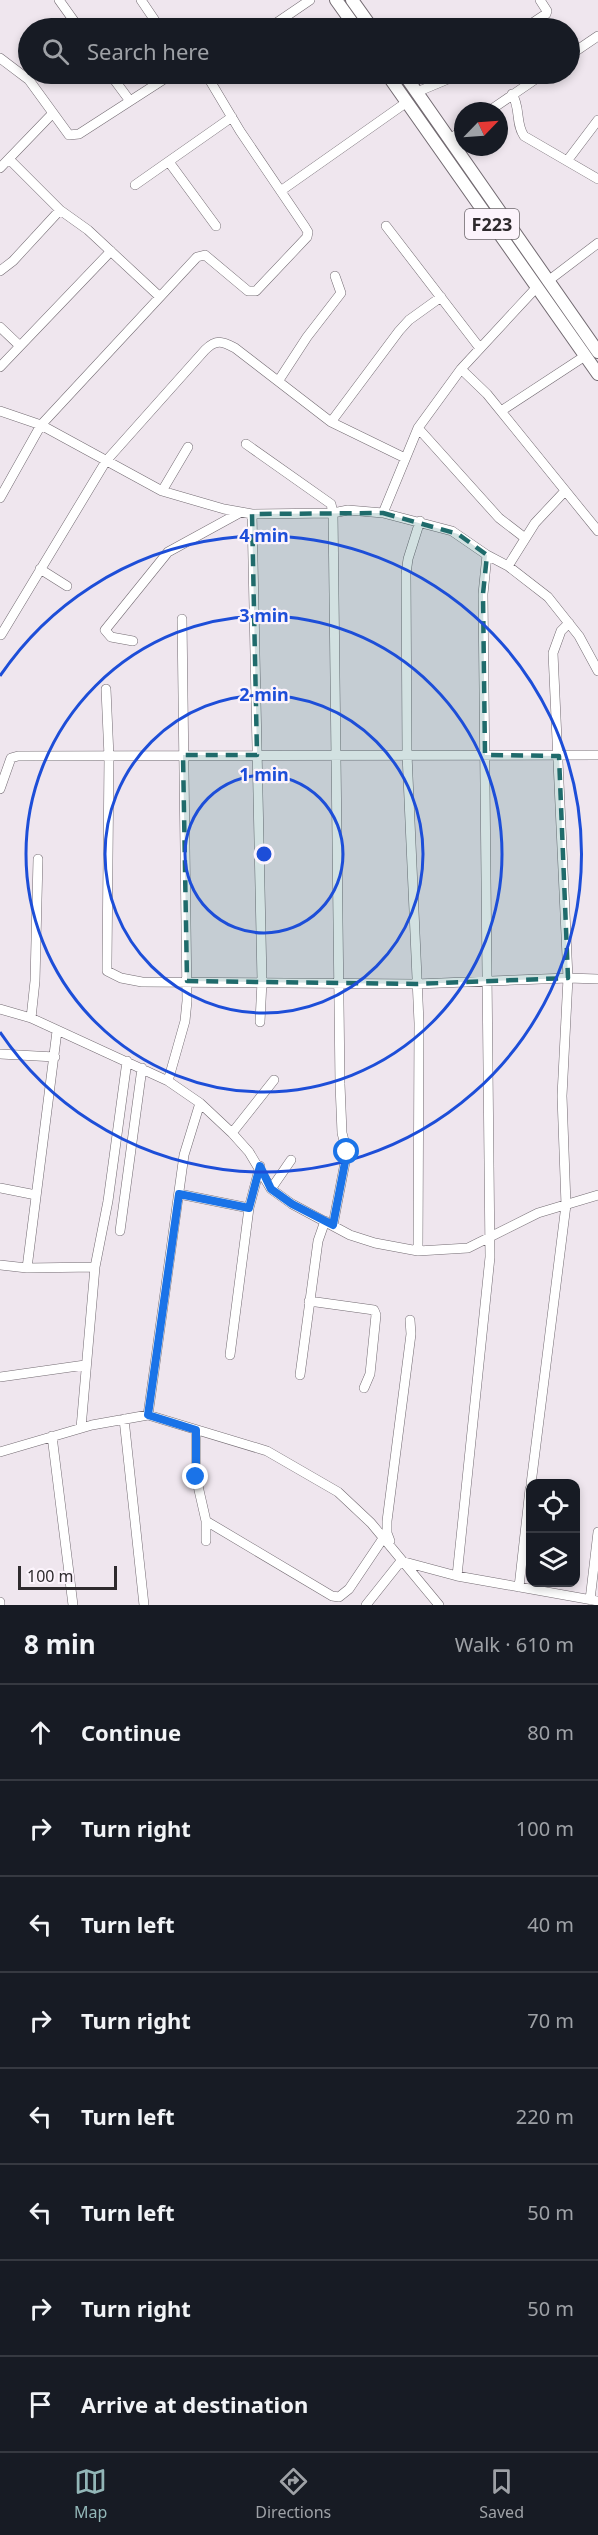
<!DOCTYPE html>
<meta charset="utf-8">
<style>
body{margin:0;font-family:"Noto Sans",sans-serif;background:#242831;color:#f1f3f6}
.controls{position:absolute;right:18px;bottom:18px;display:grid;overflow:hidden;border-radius:12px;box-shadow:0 3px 9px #0003}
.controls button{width:54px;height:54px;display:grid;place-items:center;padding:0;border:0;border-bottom:2px solid #363941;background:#171b24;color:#f1f3f6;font:30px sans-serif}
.compass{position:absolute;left:454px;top:102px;width:54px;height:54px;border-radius:50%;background:#171b24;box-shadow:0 3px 9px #0003;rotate:65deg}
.scale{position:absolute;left:18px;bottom:15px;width:99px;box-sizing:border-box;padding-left:6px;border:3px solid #2e2a2d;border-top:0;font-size:16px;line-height:21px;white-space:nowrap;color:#2e2a2d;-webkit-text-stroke:4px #fcf4fc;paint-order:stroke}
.stop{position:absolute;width:18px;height:18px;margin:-14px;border:4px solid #1a73e8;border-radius:50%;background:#fff}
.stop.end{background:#1a73e8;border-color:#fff;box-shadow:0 2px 6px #0008}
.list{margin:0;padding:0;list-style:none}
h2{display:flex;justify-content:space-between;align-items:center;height:78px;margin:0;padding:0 24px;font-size:26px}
h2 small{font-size:20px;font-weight:400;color:#9ea1a6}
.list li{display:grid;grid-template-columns:39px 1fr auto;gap:18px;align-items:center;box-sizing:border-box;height:96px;padding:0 24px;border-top:2px solid #363941}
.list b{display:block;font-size:22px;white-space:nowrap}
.list em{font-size:20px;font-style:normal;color:#9ea1a6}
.icon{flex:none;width:33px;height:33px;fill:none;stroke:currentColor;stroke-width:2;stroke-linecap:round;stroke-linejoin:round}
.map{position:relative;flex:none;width:598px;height:1605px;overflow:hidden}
.search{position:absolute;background:#171b24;box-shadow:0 3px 9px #0003;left:18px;right:18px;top:18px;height:66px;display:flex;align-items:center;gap:15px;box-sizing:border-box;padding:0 21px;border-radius:33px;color:#9ea1a6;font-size:22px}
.sheet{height:846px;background:#171b24}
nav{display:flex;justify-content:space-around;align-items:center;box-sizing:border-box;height:84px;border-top:2px solid #363941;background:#171b24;font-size:16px;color:#9ea1a6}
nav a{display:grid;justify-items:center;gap:3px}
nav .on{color:#92b6b7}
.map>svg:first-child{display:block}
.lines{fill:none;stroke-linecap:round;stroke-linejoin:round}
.minor-casing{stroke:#736b72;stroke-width:10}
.major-casing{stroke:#736b72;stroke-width:14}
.minor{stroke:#fff;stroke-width:9}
.major{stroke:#fff;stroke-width:12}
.route{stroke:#1a73e8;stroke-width:8}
.marked{fill:#1f6b6b;fill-opacity:0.2;stroke:#1f6b6b;stroke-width:4.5;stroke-dasharray:12 8;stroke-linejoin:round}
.ring{fill:none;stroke:#1d4ed8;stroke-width:3}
.labels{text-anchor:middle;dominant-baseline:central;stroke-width:4.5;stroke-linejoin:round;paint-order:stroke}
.shield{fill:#fcf4fc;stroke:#6c676b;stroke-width:1.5}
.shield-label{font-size:18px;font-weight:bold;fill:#2e2a2d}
.centre{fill:#1d4ed8;stroke:#fcf4fc;stroke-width:3}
.ring-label{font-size:18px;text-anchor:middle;font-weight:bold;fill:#1d4ed8;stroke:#fcf4fc;stroke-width:4.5;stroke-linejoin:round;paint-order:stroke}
</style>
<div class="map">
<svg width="598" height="1605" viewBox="0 0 598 1605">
<rect width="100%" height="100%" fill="#efe6ee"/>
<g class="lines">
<g class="minor-casing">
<path id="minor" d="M59 0 79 28
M141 0 160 28
M269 28 310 0
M525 28 546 14 547 11 540 0
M570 55 598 36
M0 58 29 80 69 135 79 134 172 74
M110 74 130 101
M417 92 460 74
M512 94C521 108 515 123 524 136L598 179
M489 111 543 74
M450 139 463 130
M9 159 60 210 88 230 160 297
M567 161 598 120
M169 162 216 226
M0 168 53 113
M135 185 232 117
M282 190 407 102
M386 226 479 347
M0 271 13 261 60 210
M548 281 598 243
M0 327 20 346
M0 367 111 251
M461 369 487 394 598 531
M279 380 307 337 341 293 335 276
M0 411 41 425 162 491 224 509 252 514 333 513 348 510 383 513 452 531 487 555 508 566 548 597 579 636 598 671
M501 411 585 356
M331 422 399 331 409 320 441 297
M418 428 499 518 525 538
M246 444 331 504 333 513 340 1084 342 1133 347 1152 333 1225
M162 491 188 447
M0 498 41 425 197 257 205 255 248 291H256L307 237 308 232 305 227 240 131 206 74
M383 513 418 428 461 369 536 288
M252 514 262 981 260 1022
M508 566 535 523 565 491
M40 569 67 586
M1 635 106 461 205 350C216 339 222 341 235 348L331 422 405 458
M133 641 111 637 105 630 168 552 241 512
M106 689 109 757 107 962V971L121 978 142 982 416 984 568 978 598 979
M0 789 11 758 18 756 598 755
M0 1009 31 1018 168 1081 200 1103 232 1133 249 1152 271 1189 292 1204 350 1235 375 1243 418 1251 468 1248 538 1213 598 1195
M31 1018 35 981 38 859
M0 1054 55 1057
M168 1081 185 1021 187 1001 182 619
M232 1133 274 1080
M0 1188 36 1195
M271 1189 291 1160
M179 1194 249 1208
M120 1231 142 1068
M418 1251 419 1023 407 754 406 574 408 559 420 521
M0 1265 27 1268 95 1267
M27 1268 57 1031
M309 1301 374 1310 376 1315 370 1374 364 1388
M230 1355 249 1208 260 1166
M300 1375 318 1241 325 1221
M0 1377 85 1365
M148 1415 184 1155 200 1103
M124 1419 144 1605
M81 1428 95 1267 108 1201 127 1061
M196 1430V1477L206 1521V1541
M52 1436 73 1605
M0 1452 92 1425 148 1415 267 1451 338 1492 371 1523 439 1605
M531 1484 566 1205 562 1096 568 978 553 653 561 631 569 623
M206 1521 332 1596 339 1597 349 1589 384 1537
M390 1541 387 1533V1521L411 1334 410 1320
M401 1561 457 1576 598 1601
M457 1576 490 1257 483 594 487 555
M519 1587 530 1489
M590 1600 598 1532
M0 1602V1605
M366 1605 401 1561"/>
</g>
<g class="major-casing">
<path id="major" d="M336 0 356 28
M352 0 372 28
M387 74 598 374
M404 74 598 352"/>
</g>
<use href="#minor" class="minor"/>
<use href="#major" class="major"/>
</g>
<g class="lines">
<path class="route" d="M196 1477V1430L148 1415 179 1194 249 1208 260 1166 271 1189 292 1204 333 1225 347 1152"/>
</g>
<path class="marked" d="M383 513 458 534 487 555 483 594 485 755 559 756 568 978 416 984 187 981 183 755H257L252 514Z"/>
<g class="ring">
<circle cx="264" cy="854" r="79"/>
<circle cx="264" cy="854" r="159"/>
<circle cx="264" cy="854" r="238"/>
<path d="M0 676A318 318 0 1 1 0 1032"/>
</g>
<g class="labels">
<rect class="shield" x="465" y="209" width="54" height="30" rx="4.5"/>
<g class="shield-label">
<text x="492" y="224">F223</text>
</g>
</g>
<circle cx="264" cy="854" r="9" class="centre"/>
<g class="ring-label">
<text x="264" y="542">4 min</text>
<text x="264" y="622">3 min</text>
<text x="264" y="701">2 min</text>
<text x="264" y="781">1 min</text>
</g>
</svg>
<div class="controls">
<button><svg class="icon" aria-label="locate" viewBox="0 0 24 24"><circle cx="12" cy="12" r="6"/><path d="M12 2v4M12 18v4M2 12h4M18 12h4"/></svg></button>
<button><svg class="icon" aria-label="layers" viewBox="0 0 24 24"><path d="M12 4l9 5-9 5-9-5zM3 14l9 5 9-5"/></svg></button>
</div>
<svg class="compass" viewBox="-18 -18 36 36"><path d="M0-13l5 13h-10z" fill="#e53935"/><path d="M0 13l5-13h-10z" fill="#9ea1a6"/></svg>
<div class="scale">100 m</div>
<div class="stop" style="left:347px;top:1152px"></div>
<div class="stop end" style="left:196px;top:1477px"></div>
<div class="search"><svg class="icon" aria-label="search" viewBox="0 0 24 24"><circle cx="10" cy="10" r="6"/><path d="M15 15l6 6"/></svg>Search here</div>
</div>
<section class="sheet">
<h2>8 min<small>Walk · 610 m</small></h2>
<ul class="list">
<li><svg class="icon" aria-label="ahead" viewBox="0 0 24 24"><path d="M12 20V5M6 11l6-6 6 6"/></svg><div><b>Continue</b></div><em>80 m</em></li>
<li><svg class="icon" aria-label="right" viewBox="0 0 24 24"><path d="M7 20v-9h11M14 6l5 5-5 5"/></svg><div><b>Turn right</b></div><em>100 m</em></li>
<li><svg class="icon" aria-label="left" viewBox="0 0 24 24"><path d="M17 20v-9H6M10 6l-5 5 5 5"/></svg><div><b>Turn left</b></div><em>40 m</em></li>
<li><svg class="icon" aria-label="right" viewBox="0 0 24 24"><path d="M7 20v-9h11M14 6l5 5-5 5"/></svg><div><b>Turn right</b></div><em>70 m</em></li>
<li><svg class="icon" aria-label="left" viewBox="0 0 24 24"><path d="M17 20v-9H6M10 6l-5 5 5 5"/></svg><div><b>Turn left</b></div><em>220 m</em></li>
<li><svg class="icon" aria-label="left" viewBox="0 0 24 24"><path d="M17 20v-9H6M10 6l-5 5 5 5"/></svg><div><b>Turn left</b></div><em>50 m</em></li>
<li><svg class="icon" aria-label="right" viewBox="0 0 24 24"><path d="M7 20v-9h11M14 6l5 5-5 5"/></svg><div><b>Turn right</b></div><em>50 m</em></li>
<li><svg class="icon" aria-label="arrive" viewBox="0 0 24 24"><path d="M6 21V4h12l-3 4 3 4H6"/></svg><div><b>Arrive at destination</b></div></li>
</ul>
</section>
<nav>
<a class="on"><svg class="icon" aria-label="map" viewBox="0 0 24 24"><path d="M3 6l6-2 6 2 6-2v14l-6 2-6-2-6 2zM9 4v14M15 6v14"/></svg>Map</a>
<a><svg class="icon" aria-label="directions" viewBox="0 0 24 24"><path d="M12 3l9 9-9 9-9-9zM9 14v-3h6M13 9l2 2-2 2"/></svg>Directions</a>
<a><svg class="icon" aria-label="saved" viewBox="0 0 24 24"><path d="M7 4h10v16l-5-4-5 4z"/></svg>Saved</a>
</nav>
